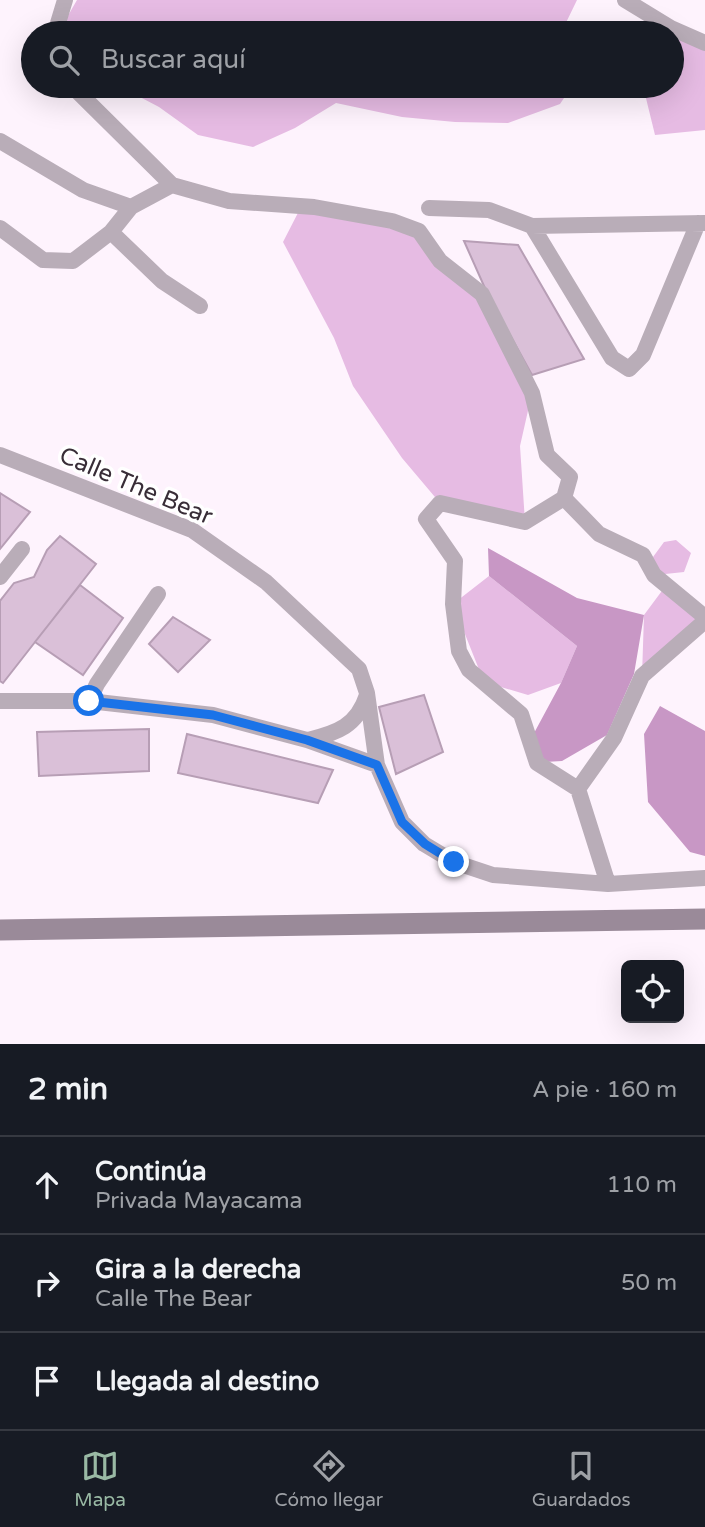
<!DOCTYPE html>
<html lang="es">
<meta charset="utf-8">
<style>
body{margin:0;font-family:"Varela Round",sans-serif;background:#242831;color:#f1f3f6}
.controls{position:absolute;right:21px;bottom:21px;display:grid;overflow:hidden;border-radius:10px;box-shadow:0 7px 28px #0002}
.controls button{width:63px;height:63px;display:grid;place-items:center;padding:0;border:0;border-bottom:2px solid #363941;background:#171b24;color:#f1f3f6;font:35px sans-serif}
.stop{position:absolute;width:21px;height:21px;margin:-16px;border:5px solid #1a73e8;border-radius:50%;background:#fff}
.stop.end{background:#1a73e8;border-color:#fff;box-shadow:0 2px 7px #0008}
.list{margin:0;padding:0;list-style:none}
h2{display:flex;justify-content:space-between;align-items:center;height:91px;margin:0;padding:0 28px;font-size:30px}
h2 small{font-size:23px;font-weight:400;color:#9ea1a6}
.list li{display:grid;grid-template-columns:46px 1fr auto;gap:21px;align-items:center;box-sizing:border-box;height:98px;padding:0 28px;border-top:2px solid #363941}
.list b{display:block;font-size:26px;white-space:nowrap}
.list p{margin:0;font-size:23px;white-space:nowrap;color:#9ea1a6}
.list em{font-size:23px;font-style:normal;color:#9ea1a6}
.icon{flex:none;width:38px;height:38px;fill:none;stroke:currentColor;stroke-width:2;stroke-linecap:round;stroke-linejoin:round}
.map{position:relative;flex:none;width:705px;height:1044px;overflow:hidden}
.search{position:absolute;background:#171b24;box-shadow:0 7px 28px #0002;left:21px;right:21px;top:21px;height:77px;display:flex;align-items:center;gap:18px;box-sizing:border-box;padding:0 24px;border-radius:38px;color:#9ea1a6;font-size:26px}
.sheet{height:385px;background:#171b24}
nav{display:flex;justify-content:space-around;align-items:center;box-sizing:border-box;height:98px;border-top:2px solid #363941;background:#171b24;font-size:19px;color:#9ea1a6}
nav a{display:grid;justify-items:center;gap:4px}
nav .on{color:#99b9a4}
.map>svg:first-child{display:block}
.green{fill:#e6bbe3}
.water{fill:#c897c5}
.building{fill:#dac0d8;stroke:#b79eb5;stroke-width:2}
.lines{fill:none;stroke-linecap:round;stroke-linejoin:round}
.street{stroke:#b9adb8;stroke-width:16}
.secondary{stroke:#9a8a99;stroke-width:21}
.route{stroke:#1a73e8;stroke-width:9}
.labels{text-anchor:middle;dominant-baseline:central;stroke-width:7;stroke-linejoin:round;paint-order:stroke}
.street-label{font-size:24px;fill:#382d37;stroke:#fff}
</style>
<div class="map">
<svg width="705" height="1044" viewBox="0 0 705 1044">
<rect width="100%" height="100%" fill="#fef3fd"/>
<path class="green" d="M77 0H577L561 33H58Z
M705 37V130L655 135 643 86H672V38Z
M119 86H572L560 104 508 123 455 122 402 117 336 103 295 128 253 147 198 135 159 107Z
M301 207 419 231 482 294 532 393 520 446 525 522 440 503 402 458 353 386 334 338 283 242Z
M676 540 691 553 684 572 656 575 653 557 664 542Z
M489 576 577 646 561 683 528 695 484 682 453 604Z
M667 584 705 617 642 676 644 615Z"/>
<path class="water" d="M488 548 577 598 644 615 634 674 607 735 562 761 545 762 533 735 561 683 577 646 489 576Z
M660 706 705 731V856L690 852 648 802 644 734Z"/>
<path class="building" d="M464 241 518 245 584 359 532 375 488 295Z
M0 493 30 512 0 549Z
M60 536 96 564 3 683 0 681V601L14 583 34 577 47 550Z
M80 585 123 618 83 675 35 642Z
M173 617 210 640 178 672 149 644Z
M424 695 443 752 396 774 379 707Z
M149 729V771L39 776 37 732Z
M187 734 333 770 318 803 178 773Z"/>
<g class="lines">
<path class="street" d="M625 0 671 28 705 43
M55 33 65 0
M72 86 172 185 229 201 314 207 392 221 419 231 440 261 482 294 532 393 547 455 570 477 564 498 599 534 643 555 654 575 705 617
M0 141 83 190 131 207
M429 208 489 210 532 226 705 223
M532 226 612 358 629 369 643 355 698 223
M0 228 43 260 73 261 111 232 131 207 172 185
M111 232 162 281 200 306
M0 455 192 530 266 582 359 669 367 693 377 765 402 822 424 844 454 862 493 875 608 884 705 878
M564 498 525 522 440 503 426 519 455 561 453 604 459 651 469 670 521 714 537 763 578 789
M0 577 22 549
M0 701H89L213 715 307 740 377 765
M89 701 97 684 158 594
M308 740C337 733 357 726 367 695
M608 884 578 789 614 738 642 676 705 621"/>
<path class="secondary" d="M0 930 705 919"/>
</g>
<g class="lines">
<path class="route" d="M89 701 213 715 307 740 377 765 402 822 425 844 454 862"/>
</g>
<g class="labels">
<g class="street-label">
<text transform="translate(136 486) rotate(23)">Calle The Bear</text>
</g>
</g>
</svg>
<div class="controls">
<button><svg class="icon" aria-label="locate" viewBox="0 0 24 24"><circle cx="12" cy="12" r="6"/><path d="M12 2v4M12 18v4M2 12h4M18 12h4"/></svg></button>
</div>
<div class="stop" style="left:89px;top:701px"></div>
<div class="stop end" style="left:454px;top:862px"></div>
<div class="search"><svg class="icon" aria-label="search" viewBox="0 0 24 24"><circle cx="10" cy="10" r="6"/><path d="M15 15l6 6"/></svg>Buscar aquí</div>
</div>
<section class="sheet">
<h2>2 min<small>A pie · 160 m</small></h2>
<ul class="list">
<li><svg class="icon" aria-label="ahead" viewBox="0 0 24 24"><path d="M12 20V5M6 11l6-6 6 6"/></svg><div><b>Continúa</b><p>Privada Mayacama</p></div><em>110 m</em></li>
<li><svg class="icon" aria-label="right" viewBox="0 0 24 24"><path d="M7 20v-9h11M14 6l5 5-5 5"/></svg><div><b>Gira a la derecha</b><p>Calle The Bear</p></div><em>50 m</em></li>
<li><svg class="icon" aria-label="arrive" viewBox="0 0 24 24"><path d="M6 21V4h12l-3 4 3 4H6"/></svg><div><b>Llegada al destino</b></div></li>
</ul>
</section>
<nav>
<a class="on"><svg class="icon" aria-label="map" viewBox="0 0 24 24"><path d="M3 6l6-2 6 2 6-2v14l-6 2-6-2-6 2zM9 4v14M15 6v14"/></svg>Mapa</a>
<a><svg class="icon" aria-label="directions" viewBox="0 0 24 24"><path d="M12 3l9 9-9 9-9-9zM9 14v-3h6M13 9l2 2-2 2"/></svg>Cómo llegar</a>
<a><svg class="icon" aria-label="saved" viewBox="0 0 24 24"><path d="M7 4h10v16l-5-4-5 4z"/></svg>Guardados</a>
</nav>
